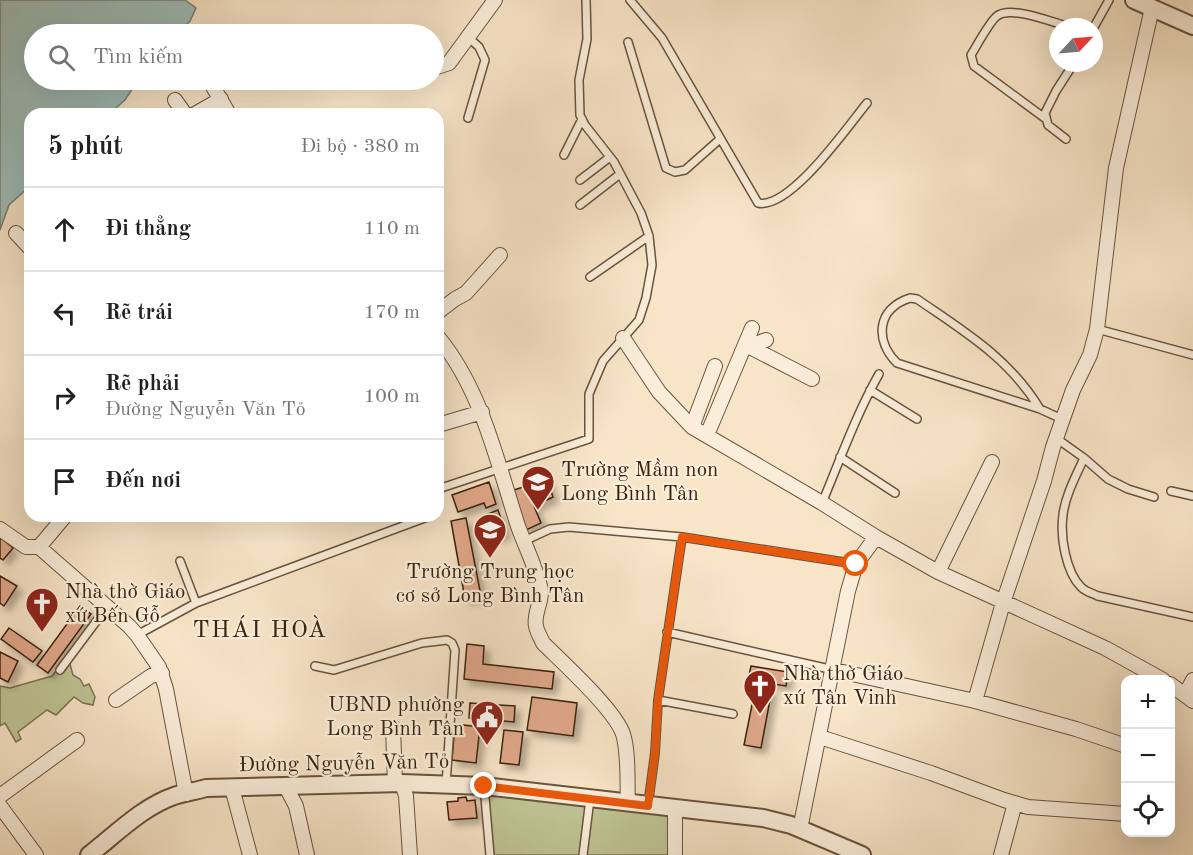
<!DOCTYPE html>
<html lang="vi">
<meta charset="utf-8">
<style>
body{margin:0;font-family:"Old Standard TT",serif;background:#f2f2f2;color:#202124}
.controls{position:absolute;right:18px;bottom:18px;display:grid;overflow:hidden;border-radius:12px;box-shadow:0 6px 24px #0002}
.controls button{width:54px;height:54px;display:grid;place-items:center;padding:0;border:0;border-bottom:2px solid #e0e0e0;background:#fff;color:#202124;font:30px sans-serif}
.compass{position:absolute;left:1049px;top:18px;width:54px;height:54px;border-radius:50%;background:#fff;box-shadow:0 6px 24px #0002;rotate:64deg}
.stop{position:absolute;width:18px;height:18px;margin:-14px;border:4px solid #ea580c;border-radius:50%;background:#fff}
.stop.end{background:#ea580c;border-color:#fff;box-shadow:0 2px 6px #0008}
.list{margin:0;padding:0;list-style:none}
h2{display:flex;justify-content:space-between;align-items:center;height:78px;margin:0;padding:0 24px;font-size:26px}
h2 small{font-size:20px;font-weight:400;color:#757577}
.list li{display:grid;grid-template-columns:39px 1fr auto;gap:18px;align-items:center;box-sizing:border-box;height:84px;padding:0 24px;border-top:2px solid #e0e0e0}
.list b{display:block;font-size:22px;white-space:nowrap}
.list p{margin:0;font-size:20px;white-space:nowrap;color:#757577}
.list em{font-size:20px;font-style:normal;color:#757577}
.icon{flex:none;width:33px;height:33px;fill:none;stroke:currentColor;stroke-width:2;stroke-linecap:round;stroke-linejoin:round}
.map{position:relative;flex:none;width:1193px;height:855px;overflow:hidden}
.search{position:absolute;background:#fff;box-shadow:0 6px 24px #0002;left:24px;top:24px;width:420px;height:66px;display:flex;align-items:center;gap:15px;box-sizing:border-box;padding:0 21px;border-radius:33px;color:#757577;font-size:22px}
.panel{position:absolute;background:#fff;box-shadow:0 6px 24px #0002;left:24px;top:108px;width:420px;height:414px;border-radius:18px}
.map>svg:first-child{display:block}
.green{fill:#bfc494;stroke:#7c7351;stroke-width:1.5}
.water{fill:#9fbebb;stroke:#778076;stroke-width:1.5}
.building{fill:#e0a88b;stroke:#3a220e;stroke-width:1.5;filter:url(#shadow)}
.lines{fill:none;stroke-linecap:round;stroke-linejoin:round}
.service-casing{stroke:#6a533c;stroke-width:10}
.minor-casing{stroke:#6a533c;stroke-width:16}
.tertiary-casing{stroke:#6a533c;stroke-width:20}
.service{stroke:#faeedb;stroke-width:7}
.minor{stroke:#faeedb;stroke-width:14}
.tertiary{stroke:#faeedb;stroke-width:16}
.route{stroke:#ea580c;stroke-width:8}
.labels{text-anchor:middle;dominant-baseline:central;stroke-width:4.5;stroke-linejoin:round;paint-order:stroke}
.poi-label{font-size:21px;fill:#3a220e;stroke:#faeedb;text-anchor:start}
.street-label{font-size:21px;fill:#3a220e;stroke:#faeedb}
.quarter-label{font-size:24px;letter-spacing:1.5px;fill:#3a220e;stroke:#faeedb}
</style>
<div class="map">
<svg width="1193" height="855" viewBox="0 0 1193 855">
<defs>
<filter id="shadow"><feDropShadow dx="5.5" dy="5.5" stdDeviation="3" flood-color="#0004"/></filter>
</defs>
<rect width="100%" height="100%" fill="#f8e5c8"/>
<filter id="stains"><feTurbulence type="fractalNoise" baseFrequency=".00333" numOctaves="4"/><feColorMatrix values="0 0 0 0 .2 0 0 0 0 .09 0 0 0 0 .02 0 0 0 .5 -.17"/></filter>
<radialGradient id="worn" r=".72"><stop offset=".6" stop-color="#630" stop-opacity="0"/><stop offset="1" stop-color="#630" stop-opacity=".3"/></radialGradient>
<path class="green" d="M64 661 70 664 73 675 80 679 84 686 89 684 95 697 93 705 83 703 74 697 56 715 47 710 18 732 21 739 16 742 5 723 0 726V686L10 688 52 676Z
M487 793 671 814V855H493Z"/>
<path class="water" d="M0 0H185L196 8 190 21 176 34H34V80H138L125 100 109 114H30V186L9 205 0 230Z"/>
<path class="building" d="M547 479 553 497 534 506 541 523 524 531 511 491Z
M489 482 496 504 486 508 484 503 458 512 452 495Z
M498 510 506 533 496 537 488 514Z
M466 518 481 596 465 599 451 521Z
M0 537 13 548 3 560 0 558Z
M0 576 17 586 4 606 0 603Z
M80 606 91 614 48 673 37 665Z
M9 628 42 651 33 662 1 639Z
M467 644 484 646 483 664 554 672 552 689 464 679Z
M0 652 18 661 8 682 0 678Z
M751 666 788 672 786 686 748 680Z
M756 685 772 689 761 748 744 745Z
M532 697 577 703 573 736 527 730Z
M470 703 515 706 514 722 469 718Z
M455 724 480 727 476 763 452 760Z
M504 730 523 732 519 765 500 763Z
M466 797 467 801 475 800 477 818 449 820 447 802 458 801V798Z"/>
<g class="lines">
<g class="service-casing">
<path id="service" d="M630 0 662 38 758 203C790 210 848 126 867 103
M1094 27 1109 0
M468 37 479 47 485 60 468 118
M628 42 666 168 675 172 685 170 720 139
M1046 119 974 66 971 55C976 47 990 21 997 16 1011 5 1054 23 1070 27
M1066 139 1048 125 1045 113 1056 91 1074 63
M564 155 582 119
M580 180 610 157
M580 205 620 174
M590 277 649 236
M910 298 917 299C965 332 1009 358 1040 409L897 363C875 341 876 309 910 298Z
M1097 329 1193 355
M870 390 917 419
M1040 409 1062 419
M1056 438 1084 458 1108 479 1128 489 1154 497
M840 457 895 493
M1084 458C1076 476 1065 496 1063 515 1060 537 1066 572 1081 587 1086 592 1092 593 1098 596L1193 617
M438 489 589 439V394L603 361 639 320 646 298 652 265 649 236 641 213 614 162 585 125 580 115 579 80 587 39 586 0
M1171 491 1193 496
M822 503C840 460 856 415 879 374
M524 541 550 529 569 527 682 537 856 564
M180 561 196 603
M667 632 834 670
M137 635 196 603 430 516
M315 666 334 670 422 643 447 640 452 643 455 650 446 785
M60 670 107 607
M658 700 733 714
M484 786 490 855
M648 805 655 753 658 700 682 537
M583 855 590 799"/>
</g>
<g class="minor-casing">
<path id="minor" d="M388 33 389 34
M434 65 437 67 449 63 495 0
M209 80 229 114
M175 100 185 114
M195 114 221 99
M16 233 30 248
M438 312 455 299 466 293 500 255
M438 337C482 390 497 462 518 526 525 546 535 565 540 586 544 600 533 613 536 626 537 632 541 638 543 643 563 663 615 710 623 734 629 753 627 783 628 803
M623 338 659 392 692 427 822 503 876 537 938 572 1105 648 1163 680
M748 346 812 379
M745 348 766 340
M438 425 482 412
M692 427 715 366
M707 435 752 328
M0 529 26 547H39L129 626 137 635 159 667 166 689 186 794
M39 547 65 516
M938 572 992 462
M834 670 975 701 1076 729 1126 746
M1170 684 1193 701
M1185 695 1193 680
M116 700 151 676 162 673
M975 701 1003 603 1044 481 1053 447 1073 390 1090 355 1097 329 1116 168 1152 8
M393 727 395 783
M820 737 931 773 1004 800 1028 807 1126 814
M402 783 406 796 410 855
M286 787 296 806 307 855
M232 788 250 855
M0 796 77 740
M0 806 36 855
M675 808V855
M800 829 848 591 856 564 876 537
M1001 855 1015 803"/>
</g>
<g class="tertiary-casing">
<path id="tertiary" d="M1134 0 1193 26
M89 855C115 835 142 807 174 796 182 793 196 791 206 788L402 783 484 786 763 818 791 825 862 855"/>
</g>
<use href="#service" class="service"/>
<use href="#minor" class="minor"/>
<use href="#tertiary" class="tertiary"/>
</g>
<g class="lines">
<path class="route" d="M484 786 648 806 655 753 658 700 682 537 856 564"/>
</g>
<defs>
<g id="school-pin" transform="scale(1.725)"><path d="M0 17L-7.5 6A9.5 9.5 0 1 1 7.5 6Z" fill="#8f2418" stroke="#faeedb"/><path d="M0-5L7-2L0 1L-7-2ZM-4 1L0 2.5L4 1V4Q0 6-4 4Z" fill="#fff"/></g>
<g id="church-pin" transform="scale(1.725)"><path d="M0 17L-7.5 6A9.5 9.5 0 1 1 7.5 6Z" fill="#8f2418" stroke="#faeedb"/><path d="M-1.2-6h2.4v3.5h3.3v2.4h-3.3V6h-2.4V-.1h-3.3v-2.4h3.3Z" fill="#fff"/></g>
<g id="civic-pin" transform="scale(1.725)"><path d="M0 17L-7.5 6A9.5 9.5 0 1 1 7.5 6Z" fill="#8f2418" stroke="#faeedb"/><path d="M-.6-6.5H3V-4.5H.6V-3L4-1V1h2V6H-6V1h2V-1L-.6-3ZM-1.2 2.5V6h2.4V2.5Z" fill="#fff"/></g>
</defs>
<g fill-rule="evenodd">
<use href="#school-pin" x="538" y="482"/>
<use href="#school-pin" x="490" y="530"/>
<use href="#church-pin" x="42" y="604"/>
<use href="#church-pin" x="760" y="686"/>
<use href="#civic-pin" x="487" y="717"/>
</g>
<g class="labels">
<g class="poi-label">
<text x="561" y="470">Trường Mầm non<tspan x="561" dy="24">Long Bình Tân</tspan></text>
<text x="490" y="572" text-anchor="middle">Trường Trung học<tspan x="490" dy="24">cơ sở Long Bình Tân</tspan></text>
<text x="65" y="592">Nhà thờ Giáo<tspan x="65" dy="24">xứ Bến Gỗ</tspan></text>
<text x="783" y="674">Nhà thờ Giáo<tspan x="783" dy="24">xứ Tân Vinh</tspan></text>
<text x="464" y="705" text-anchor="end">UBND phường<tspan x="464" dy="24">Long Bình Tân</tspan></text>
</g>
<g class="street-label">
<text transform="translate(344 764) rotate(-1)">Đường Nguyễn Văn Tỏ</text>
</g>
<g class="quarter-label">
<text x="260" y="631">THÁI HOÀ</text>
</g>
</g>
<rect width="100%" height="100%" filter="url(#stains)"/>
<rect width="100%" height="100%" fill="url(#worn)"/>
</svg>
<div class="controls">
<button>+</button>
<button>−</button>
<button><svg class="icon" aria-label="locate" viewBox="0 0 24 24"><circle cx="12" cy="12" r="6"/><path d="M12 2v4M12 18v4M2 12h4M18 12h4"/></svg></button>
</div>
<svg class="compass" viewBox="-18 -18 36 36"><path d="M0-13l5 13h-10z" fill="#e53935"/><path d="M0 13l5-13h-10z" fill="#757577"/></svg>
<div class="stop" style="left:856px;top:564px"></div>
<div class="stop end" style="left:484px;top:786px"></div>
<div class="search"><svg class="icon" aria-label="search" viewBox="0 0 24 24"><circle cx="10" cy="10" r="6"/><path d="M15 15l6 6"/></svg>Tìm kiếm</div>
<section class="panel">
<h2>5 phút<small>Đi bộ · 380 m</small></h2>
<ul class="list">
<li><svg class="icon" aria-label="ahead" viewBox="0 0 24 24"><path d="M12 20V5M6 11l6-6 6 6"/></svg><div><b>Đi thẳng</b></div><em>110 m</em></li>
<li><svg class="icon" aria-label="left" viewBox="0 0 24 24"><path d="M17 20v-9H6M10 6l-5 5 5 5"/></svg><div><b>Rẽ trái</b></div><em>170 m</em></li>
<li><svg class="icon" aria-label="right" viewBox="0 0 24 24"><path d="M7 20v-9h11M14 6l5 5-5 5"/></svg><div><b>Rẽ phải</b><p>Đường Nguyễn Văn Tỏ</p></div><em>100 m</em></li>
<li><svg class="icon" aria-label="arrive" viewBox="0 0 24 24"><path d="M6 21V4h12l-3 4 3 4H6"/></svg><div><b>Đến nơi</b></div></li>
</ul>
</section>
</div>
